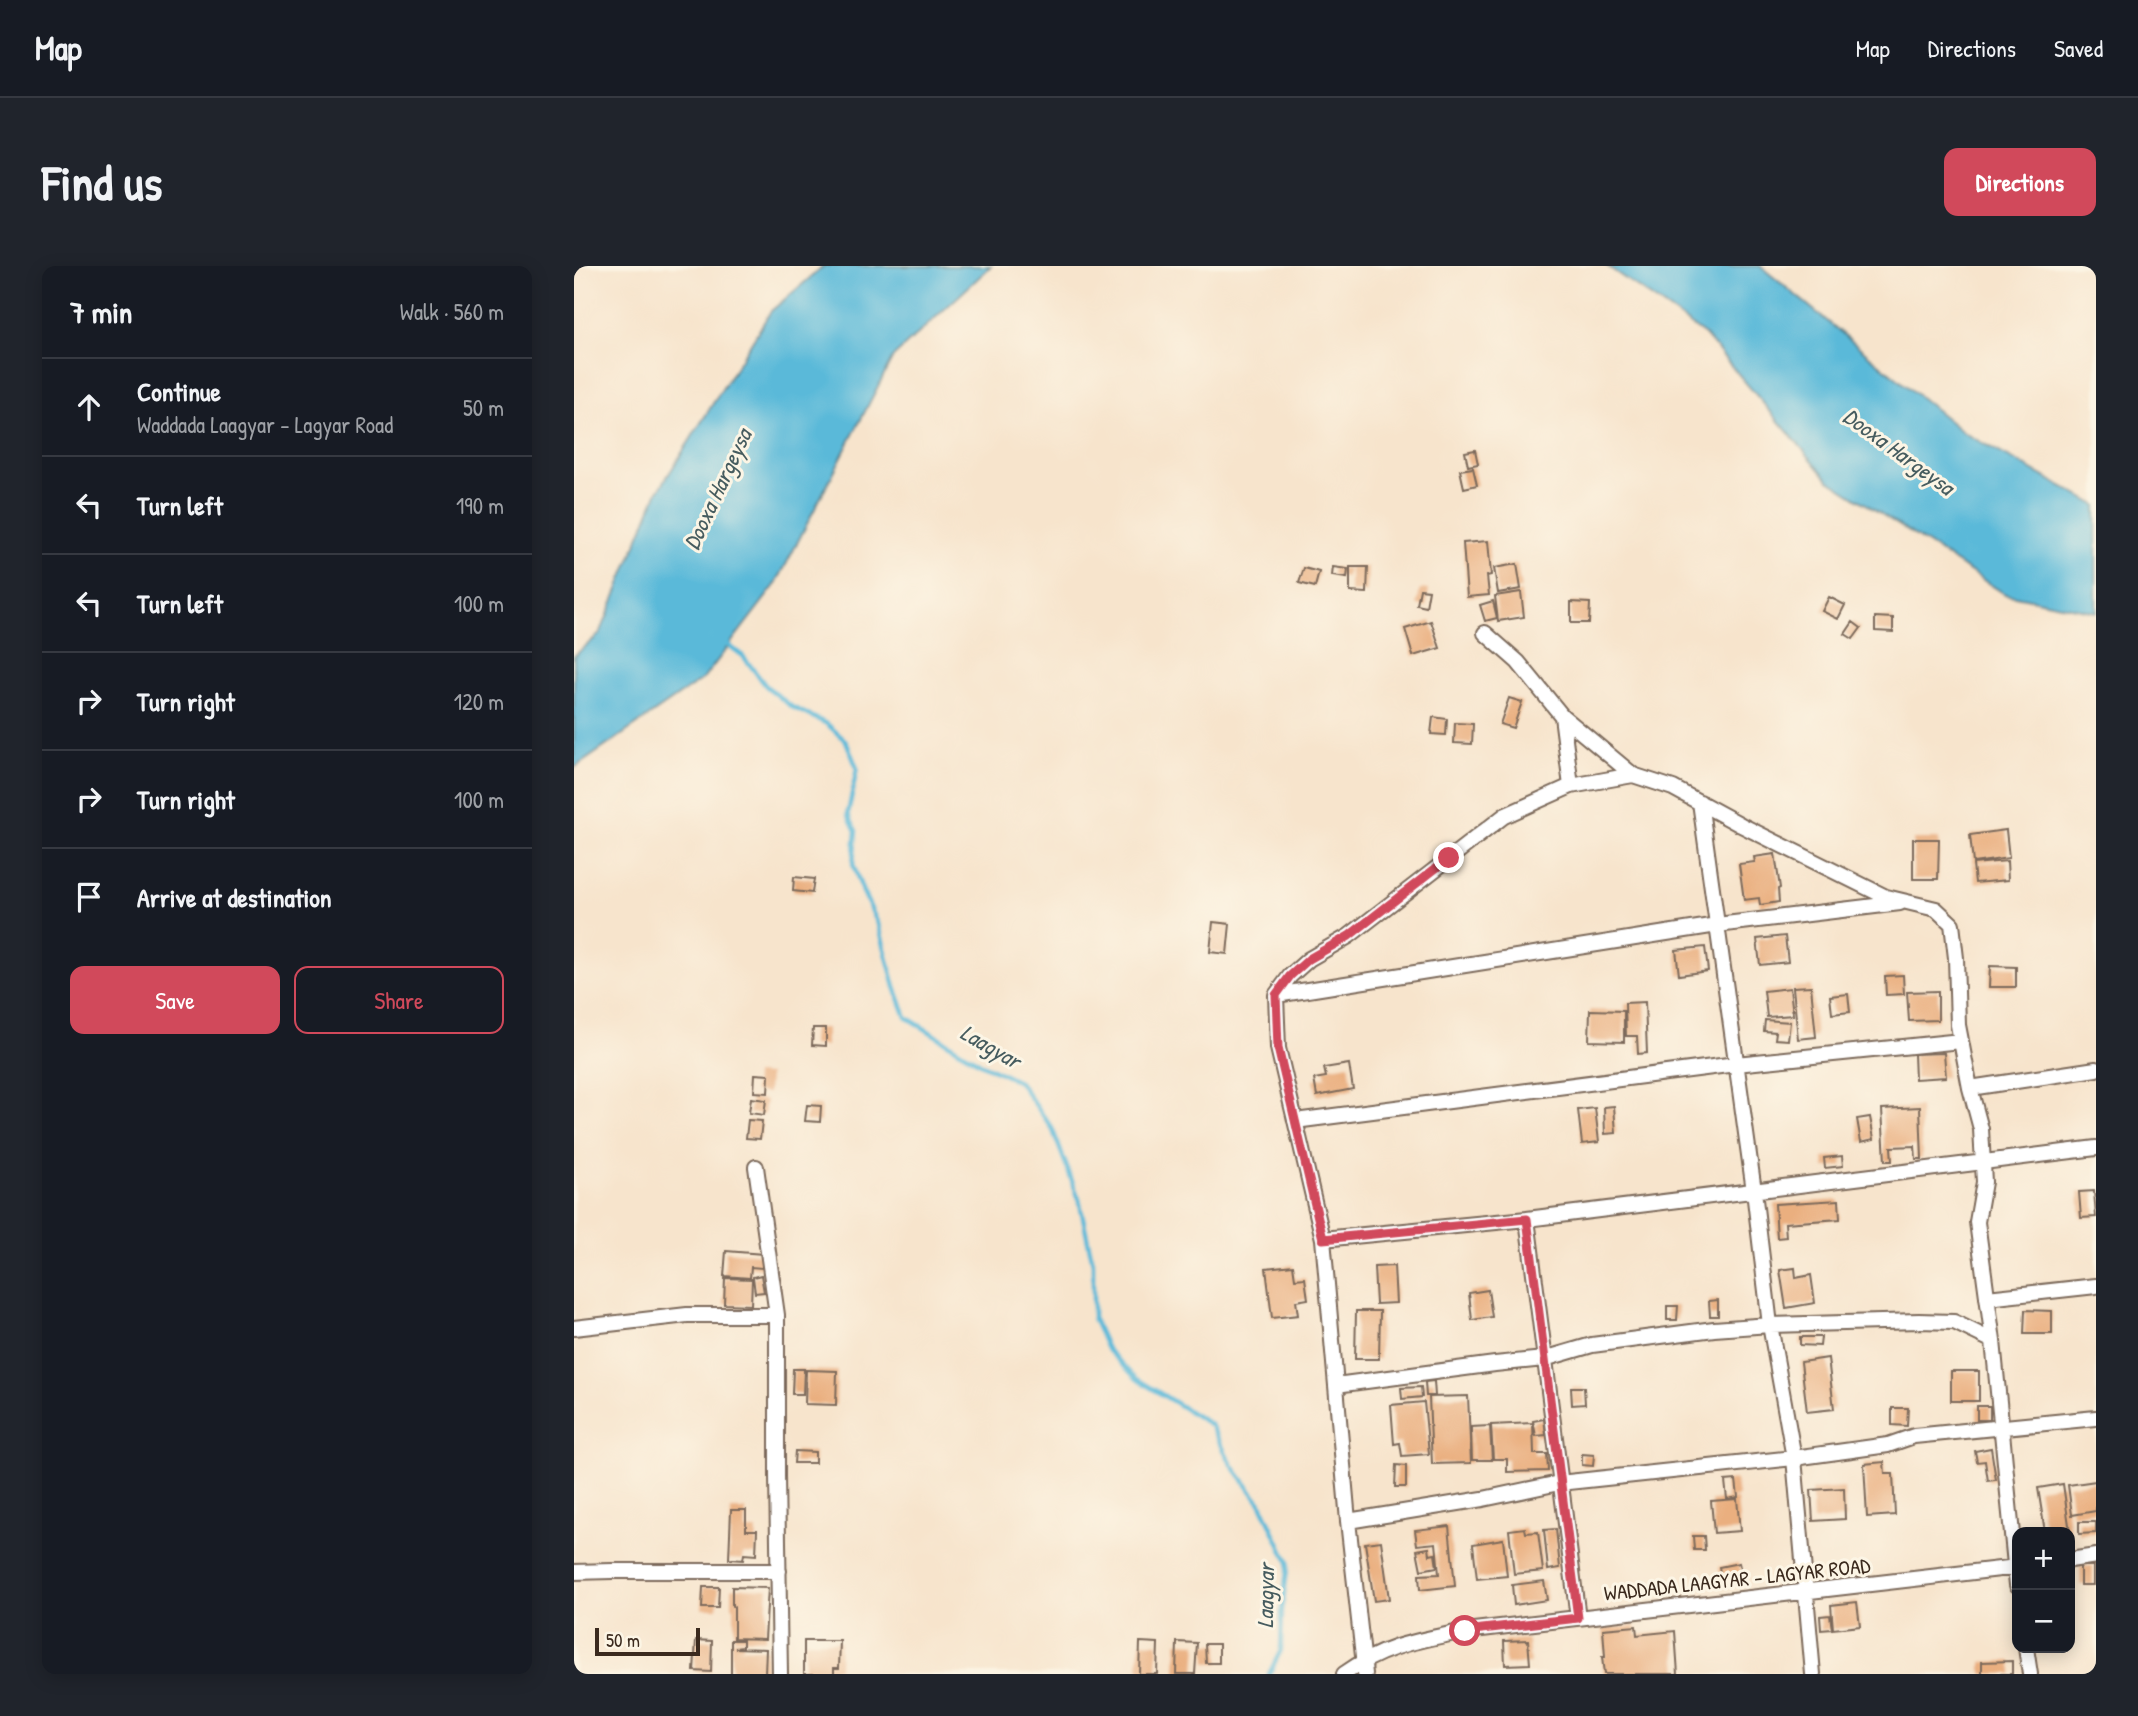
<!DOCTYPE html>
<meta charset="utf-8">
<style>
body{margin:0;font-family:"Patrick Hand",sans-serif;background:#20242c;color:#f1f3f6}
.controls{position:absolute;right:21px;bottom:21px;display:grid;overflow:hidden;border-radius:14px;box-shadow:0 4px 18px #0003}
.controls button{width:63px;height:63px;display:grid;place-items:center;padding:0;border:0;border-bottom:2px solid #363941;background:#171b24;color:#f1f3f6;font:35px sans-serif}
.scale{position:absolute;left:21px;bottom:18px;width:105px;box-sizing:border-box;padding-left:7px;border:4px solid #3b2a1e;border-top:0;font-size:19px;line-height:24px;white-space:nowrap;color:#3b2a1e;-webkit-text-stroke:5px #fcf5e5;paint-order:stroke}
.stop{position:absolute;width:21px;height:21px;margin:-16px;border:5px solid #d1495b;border-radius:50%;background:#fff}
.stop.end{background:#d1495b;border-color:#fff;box-shadow:0 2px 7px #0008}
.list{margin:0;padding:0;list-style:none}
h2{display:flex;justify-content:space-between;align-items:center;height:91px;margin:0;padding:0 28px;font-size:30px}
h2 small{font-size:23px;font-weight:400;color:#9ea1a6}
.list li{display:grid;grid-template-columns:46px 1fr auto;gap:21px;align-items:center;box-sizing:border-box;height:98px;padding:0 28px;border-top:2px solid #363941}
.list b{display:block;font-size:26px;white-space:nowrap}
.list p{margin:0;font-size:23px;white-space:nowrap;color:#9ea1a6}
.list em{font-size:23px;font-style:normal;color:#9ea1a6}
.actions{display:flex;gap:14px;padding:21px 28px}
.actions a{flex:1;padding:16px 0;border:2px solid #d1495b;border-radius:14px;text-align:center;font-size:24px;color:#d1495b}
.actions .main{background:#d1495b;color:#fff}
.icon{flex:none;width:38px;height:38px;fill:none;stroke:currentColor;stroke-width:2;stroke-linecap:round;stroke-linejoin:round}
.map{position:relative;flex:none;width:1522px;height:1408px;overflow:hidden;border-radius:14px}
header{display:flex;align-items:center;gap:42px;box-sizing:border-box;height:98px;padding:0 35px;background:#171b24;border-bottom:2px solid #363941}
header strong{font-size:33px}
nav{display:flex;gap:38px;margin-inline-start:auto;font-size:24px}
.intro{display:flex;align-items:center;justify-content:space-between;box-sizing:border-box;height:168px;padding:0 42px}
h1{margin:0;font-size:49px}
.button{padding:18px 32px;border-radius:14px;background:#d1495b;color:#fff;font-size:24px;font-weight:700}
main{display:flex;gap:42px;padding:0 42px}
aside{flex:1;background:#171b24;border-radius:14px;box-shadow:0 4px 18px #0003}
.map>svg:first-child{display:block}
.water{fill:#5ab9d9;stroke:#4a727c;stroke-width:2}
.lines{fill:none;stroke-linecap:round;stroke-linejoin:round}
.stream{stroke:#5ab9d9;stroke-width:4.5}
.building{fill:#eaaf7f}
.minor-casing{stroke:#7d6b5b;stroke-width:18}
.minor{stroke:#fff;stroke-width:14}
.route{stroke:#d1495b;stroke-width:9}
.labels{text-anchor:middle;dominant-baseline:central;stroke-width:6;stroke-linejoin:round;paint-order:stroke}
.street-label{font-size:21px;fill:#3b2a1e;stroke:#fcf5e5}
.water-label{font-size:23px;font-style:italic;fill:#465c5f;stroke:#fcf5e5}
</style>
<header>
<strong>Map</strong>
<nav><a>Map</a><a>Directions</a><a>Saved</a></nav>
</header>
<div class="intro"><h1>Find us</h1><a class="button">Directions</a></div>
<main>
<aside>
<h2>7 min<small>Walk · 560 m</small></h2>
<ul class="list">
<li><svg class="icon" aria-label="ahead" viewBox="0 0 24 24"><path d="M12 20V5M6 11l6-6 6 6"/></svg><div><b>Continue</b><p>Waddada Laagyar - Lagyar Road</p></div><em>50 m</em></li>
<li><svg class="icon" aria-label="left" viewBox="0 0 24 24"><path d="M17 20v-9H6M10 6l-5 5 5 5"/></svg><div><b>Turn left</b></div><em>190 m</em></li>
<li><svg class="icon" aria-label="left" viewBox="0 0 24 24"><path d="M17 20v-9H6M10 6l-5 5 5 5"/></svg><div><b>Turn left</b></div><em>100 m</em></li>
<li><svg class="icon" aria-label="right" viewBox="0 0 24 24"><path d="M7 20v-9h11M14 6l5 5-5 5"/></svg><div><b>Turn right</b></div><em>120 m</em></li>
<li><svg class="icon" aria-label="right" viewBox="0 0 24 24"><path d="M7 20v-9h11M14 6l5 5-5 5"/></svg><div><b>Turn right</b></div><em>100 m</em></li>
<li><svg class="icon" aria-label="arrive" viewBox="0 0 24 24"><path d="M6 21V4h12l-3 4 3 4H6"/></svg><div><b>Arrive at destination</b></div></li>
</ul>
<div class="actions"><a class="main">Save</a><a>Share</a></div>
</aside>
<div class="map">
<svg width="1522" height="1408" viewBox="0 0 1522 1408">
<rect width="100%" height="100%" fill="#fcf5e5"/>
<filter id="ink" filterUnits="userSpaceOnUse"><feTurbulence type="fractalNoise" baseFrequency=".0143" numOctaves="2"/><feDisplacementMap in="SourceGraphic" scale="14" xChannelSelector="R" yChannelSelector="G"/><feConvolveMatrix kernelMatrix="1 2 1 2 8 2 1 2 1" color-interpolation-filters="sRGB"/></filter>
<filter id="wash" filterUnits="userSpaceOnUse"><feTurbulence type="fractalNoise" baseFrequency=".00686" numOctaves="4" result="noise"/><feDisplacementMap in="SourceGraphic" scale="28" xChannelSelector="R" yChannelSelector="G"/><feGaussianBlur stdDeviation="1.57" result="paint"/><feColorMatrix in="noise" values="0 0 0 0 0 0 0 0 0 0 0 0 0 0 0 0 0 1.4 0 .05"/><feComposite in="paint" operator="in"/></filter>
<g filter="url(#wash)">
<rect width="100%" height="100%" fill="#f7e4cc"/>
<path class="water" d="M250 0H417L319 91 202 318 130 412 0 502V390L26 368 83 227 197 45Z
M1033 0H1186L1390 167 1522 239V346L1431 328 1255 214 1131 69Z"/>
<g class="lines">
<path class="stream" d="M153 378 169 390 192 420 218 441 253 458 272 475 283 502 274 548 282 565 279 598 288 624 305 660 321 721 332 751 406 797 445 816 478 862 505 933 519 998V1052L533 1083 563 1113 637 1159 658 1199 687 1238 714 1296 708 1344 707 1384 695 1408"/>
</g>
<g id="blocks">
<path class="building" d="M901 184 904 198 894 200 891 186Z
M899 202 903 219 890 222 886 204Z
M914 275 917 309 913 310 915 329 893 331 889 277Z
M943 298 947 323 924 327 920 302Z
M759 301 774 303 773 312 758 310Z
M776 301H794L793 327 776 326Z
M730 302 745 306 741 321 725 317Z
M846 323 855 324 852 341 843 339Z
M947 326 950 351 924 355 921 330Z
M1255 331 1271 339 1264 353 1248 345Z
M919 335 923 352 911 355 906 339Z
M997 336 1016 337 1015 357H997Z
M1301 351 1319 352V366L1301 365Z
M857 355 866 382 839 390 831 363Z
M1279 356 1287 362 1279 373 1271 368Z
M935 432 948 436 939 462 926 458Z
M859 451 873 453 872 469 857 468Z
M881 457 899 458 898 478 880 477Z
M1432 564 1435 592 1399 597 1396 569Z
M1339 573H1365L1364 613H1339Z
M1201 588 1206 622 1204 623 1205 636 1186 639 1185 632 1170 634 1165 598 1181 596 1180 591Z
M1433 595 1434 614 1401 617 1399 598Z
M220 611 240 613 238 627 219 625Z
M639 656 656 658 653 688 636 686Z
M1211 670 1214 696 1186 699 1183 673Z
M1131 681 1134 705 1105 709 1102 684Z
M1416 700 1442 701V721H1415Z
M1329 709 1330 728 1312 729 1311 710Z
M1237 720 1242 771 1224 773 1219 721Z
M1216 722 1219 749 1193 751 1190 725Z
M1364 725V754L1335 755 1333 726Z
M1274 728 1276 746 1258 748 1256 730Z
M1071 736 1073 787 1064 788 1063 770H1052L1051 737Z
M1016 744 1050 745V776L1015 775Z
M1191 754 1216 756 1214 774 1201 773 1202 766 1190 765Z
M239 762H252V780L238 779Z
M1370 787 1372 811 1341 813 1340 788Z
M775 798 779 823 743 830 740 813 752 811 750 802Z
M181 808 195 809 194 827 180 826Z
M177 832 192 834 190 849 175 847Z
M233 839 247 840 246 856 231 855Z
M1040 840 1042 867 1031 868 1030 841Z
M1346 841 1348 893H1342L1341 880 1317 881 1318 895H1311L1308 843Z
M1021 842 1025 876 1008 878 1004 844Z
M1296 851 1300 873 1287 876 1283 853Z
M174 854 188 855 186 873 172 872Z
M1268 890 1269 900 1251 902 1250 892Z
M1520 925 1522 951 1507 952 1505 926Z
M1265 934 1266 953 1211 957 1212 971 1203 972 1201 938Z
M152 985 189 988 188 1002 177 1001 176 1012 150 1010Z
M719 999 721 1013 731 1012 734 1033 722 1035 724 1049 698 1052 692 1002Z
M820 1000 822 1037 802 1038 800 1001Z
M1221 1002 1222 1012 1237 1009 1241 1037 1212 1042 1206 1004Z
M187 1009 190 1026 181 1027 179 1011Z
M151 1012 178 1013 177 1039 150 1038Z
M914 1024 918 1051 898 1054 895 1027Z
M1144 1034V1050H1136L1135 1035Z
M1093 1040H1104L1103 1054H1093Z
M1451 1044 1478 1045V1068H1450Z
M782 1045H806L805 1093H781Z
M1226 1071H1247L1246 1080 1226 1079Z
M1254 1092 1260 1143 1233 1146 1227 1096Z
M219 1103H230L229 1128H218Z
M232 1104 263 1105 262 1139 231 1138Z
M1377 1105H1405V1135H1377Z
M860 1115 861 1130H852L851 1116Z
M847 1121 848 1131 828 1133 827 1122Z
M997 1121H1010L1011 1138 998 1139Z
M894 1130 897 1197 858 1198 855 1131Z
M850 1136 855 1188 828 1190 826 1177 820 1178 817 1139Z
M1403 1140H1416V1154H1403Z
M1318 1142H1334L1333 1160 1318 1159Z
M970 1153 972 1169 962 1170 959 1155Z
M959 1157 960 1188H973L974 1205 933 1206V1193H919L917 1159Z
M916 1160 918 1194H898L897 1161Z
M1417 1182 1422 1214 1414 1215 1411 1195 1403 1196 1401 1185Z
M221 1185 241 1186V1197H220Z
M1008 1188 1020 1189 1019 1200 1008 1199Z
M1310 1196 1311 1208H1319L1321 1249 1293 1251 1290 1198Z
M822 1199 832 1200V1221H821Z
M1162 1214 1164 1231 1153 1233 1151 1215Z
M1522 1215V1245L1498 1249 1494 1219Z
M1489 1218 1496 1266H1471L1464 1222Z
M1270 1222 1271 1253 1239 1255 1237 1224Z
M1163 1233 1166 1265 1140 1267 1137 1235Z
M157 1244H172V1264H183L182 1289 170 1288 169 1294 155 1293Z
M1505 1256H1522V1267L1505 1268Z
M875 1260 881 1320 846 1324 845 1309 865 1308 862 1277 843 1279 841 1264Z
M951 1262 952 1267 964 1266 969 1305 940 1308 935 1264Z
M982 1263 986 1302 974 1304 970 1264Z
M1119 1270H1130L1131 1284H1120Z
M929 1273 933 1310 903 1313 899 1278Z
M807 1275 815 1333 800 1335 791 1277Z
M855 1282 856 1289 861 1288 863 1301 847 1304 843 1284Z
M1165 1297 1169 1314 1148 1318 1145 1301Z
M1506 1300H1519V1319H1506Z
M970 1315 973 1334 940 1339 938 1319Z
M129 1321H145L144 1342H128Z
M158 1321 194 1322 191 1373 160 1372V1341L158 1340Z
M1283 1336 1286 1360 1259 1363 1257 1339Z
M1256 1349 1258 1363 1247 1364 1246 1350Z
M1062 1360 1063 1369 1101 1365 1104 1408H1030L1028 1391H1031L1029 1363Z
M122 1374 138 1375 137 1406 120 1405Z
M157 1374H169V1381L161 1382 192 1383 191 1408H157Z
M954 1374 956 1398 931 1399 930 1375Z
M230 1375H266L265 1402H260V1408H230Z
M566 1376 584 1377 583 1408H565Z
M603 1376 623 1377 621 1408H602Z
M631 1378H645V1397H632Z
M1438 1395V1408H1408V1396Z"/>
</g>
</g>
<g filter="url(#ink)">
<use href="#blocks" fill-opacity="0" stroke="#7d6b5b" stroke-width="2"/>
<g class="lines">
<g class="minor-casing">
<path id="minor" d="M911 367 944 396 988 450 1059 509 1099 522 1167 559 1312 631 1362 643 1378 658 1382 692 1384 759 1396 822 1407 863 1410 916 1403 956 1419 1075 1443 1319
M988 450 997 520
M1126 536 1180 925 1196 1059 1220 1192 1239 1408
M702 729 1143 659 1326 637
M1396 822 1522 803
M721 855 1162 798 1387 775
M182 901 203 1049V1210L206 1408
M953 953 1004 1352
M749 973 953 953 1522 882
M1413 1032 1522 1020
M0 1062 113 1049H203
M762 1119 921 1098 970 1093 1018 1079 1140 1063 1196 1059 1345 1055 1380 1056 1419 1075
M774 1255 909 1233 985 1217 1220 1192 1314 1179 1340 1170 1522 1152
M1496 1294 1522 1290
M0 1306 38 1305H205
M1452 1382 1456 1408
M770 1408C811 1379 843 1375 891 1365L1443 1301
M791 1408 774 1255 749 973 704 782 702 729 716 710 735 693 775 670 930 550 997 520 1059 509"/>
</g>
<use href="#minor" class="minor"/>
</g>
</g>
<g class="lines" filter="url(#ink)">
<path class="route" d="M875 592 775 670 735 693 716 710 702 729 704 782 749 973 953 953 1004 1352 891 1365"/>
</g>
<g class="labels">
<g class="street-label">
<text transform="translate(1163 1313) rotate(-6)">WADDADA LAAGYAR - LAGYAR ROAD</text>
</g>
<g class="water-label">
<text transform="translate(1325 185) rotate(36)">Dooxa Hargeysa</text>
<text transform="translate(143 223) rotate(-65)">Dooxa Hargeysa</text>
<text transform="translate(417 780) rotate(30)">Laagyar</text>
<text transform="translate(691 1330) rotate(-89)">Laagyar</text>
</g>
</g>
</svg>
<div class="controls">
<button>+</button>
<button>−</button>
</div>
<div class="scale">50 m</div>
<div class="stop" style="left:891px;top:1365px"></div>
<div class="stop end" style="left:875px;top:592px"></div>
</div>
</main>
